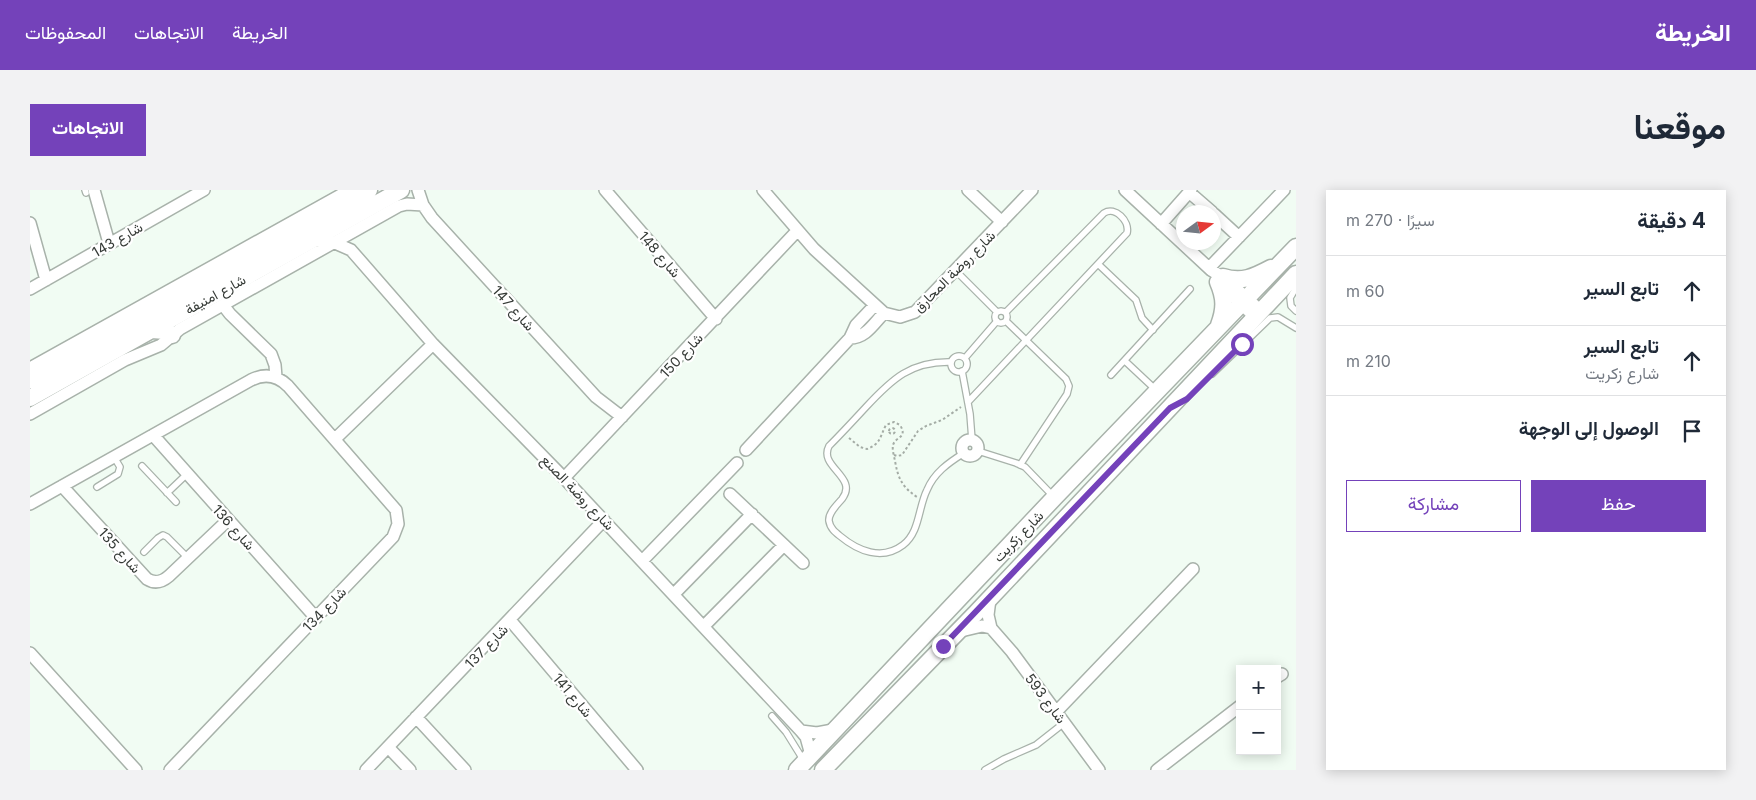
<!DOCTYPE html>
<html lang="ar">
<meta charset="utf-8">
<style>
body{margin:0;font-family:Inter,Vazirmatn,sans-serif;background:#f2f2f3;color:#1f2937;direction:rtl}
.controls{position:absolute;right:15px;bottom:15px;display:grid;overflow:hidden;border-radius:0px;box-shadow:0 2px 12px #0003}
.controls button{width:45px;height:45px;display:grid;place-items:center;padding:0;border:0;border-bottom:1px solid #e0e1e3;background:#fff;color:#1f2937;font:25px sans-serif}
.compass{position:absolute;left:1146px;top:15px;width:45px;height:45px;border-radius:50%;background:#fff;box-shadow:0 2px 12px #0003;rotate:75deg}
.stop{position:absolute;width:15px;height:15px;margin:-11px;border:4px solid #7442ba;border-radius:50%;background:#fff}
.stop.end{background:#7442ba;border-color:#fff;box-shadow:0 1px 5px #0008}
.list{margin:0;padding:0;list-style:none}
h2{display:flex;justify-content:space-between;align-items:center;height:65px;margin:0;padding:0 20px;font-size:21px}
h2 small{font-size:16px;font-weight:400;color:#747a83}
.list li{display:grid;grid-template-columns:32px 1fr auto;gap:15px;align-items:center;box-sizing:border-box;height:70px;padding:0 20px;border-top:1px solid #e0e1e3}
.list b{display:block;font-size:19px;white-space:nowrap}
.list p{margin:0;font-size:16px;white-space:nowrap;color:#747a83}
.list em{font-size:16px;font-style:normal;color:#747a83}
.actions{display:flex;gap:10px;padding:15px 20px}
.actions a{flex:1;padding:11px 0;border:1px solid #7442ba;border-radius:0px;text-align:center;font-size:18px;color:#7442ba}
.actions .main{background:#7442ba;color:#fff}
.icon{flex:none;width:28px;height:28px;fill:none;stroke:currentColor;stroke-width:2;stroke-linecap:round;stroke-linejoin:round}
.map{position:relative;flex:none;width:1266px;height:580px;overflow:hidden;direction:ltr;border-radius:0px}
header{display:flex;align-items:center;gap:30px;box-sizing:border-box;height:70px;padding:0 25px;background:#7442ba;color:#fff}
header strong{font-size:24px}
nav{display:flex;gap:28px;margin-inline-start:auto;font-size:18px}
.intro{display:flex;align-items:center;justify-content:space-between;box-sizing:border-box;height:120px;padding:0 30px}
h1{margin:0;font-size:35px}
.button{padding:12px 22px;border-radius:0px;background:#7442ba;color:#fff;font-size:18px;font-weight:700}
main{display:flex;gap:30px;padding:0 30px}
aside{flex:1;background:#fff;border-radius:0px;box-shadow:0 2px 12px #0003}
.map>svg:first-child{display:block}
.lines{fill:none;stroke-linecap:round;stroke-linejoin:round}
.lane-casing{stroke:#a8b2aa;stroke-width:8}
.street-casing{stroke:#a8b2aa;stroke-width:14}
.secondary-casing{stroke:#a8b2aa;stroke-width:19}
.path{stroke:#a4aca5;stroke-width:2;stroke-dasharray:2.5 2.5;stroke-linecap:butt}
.lane{stroke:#fff;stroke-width:5.5}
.street{stroke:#fff;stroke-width:11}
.secondary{stroke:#fff;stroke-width:16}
.route{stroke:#7442ba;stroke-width:6}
.labels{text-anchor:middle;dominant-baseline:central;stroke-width:4.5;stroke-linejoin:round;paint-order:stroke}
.street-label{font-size:14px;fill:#353a36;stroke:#fff}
</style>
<header>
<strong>الخريطة</strong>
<nav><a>الخريطة</a><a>الاتجاهات</a><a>المحفوظات</a></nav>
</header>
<div class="intro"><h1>موقعنا</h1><a class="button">الاتجاهات</a></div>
<main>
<aside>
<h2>4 دقيقة<small>سيرًا · 270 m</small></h2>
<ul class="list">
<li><svg class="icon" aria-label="ahead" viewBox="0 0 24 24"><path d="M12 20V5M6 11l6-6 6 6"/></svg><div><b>تابع السير</b></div><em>60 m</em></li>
<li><svg class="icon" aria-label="ahead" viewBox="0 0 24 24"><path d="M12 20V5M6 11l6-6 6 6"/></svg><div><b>تابع السير</b><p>شارع زكريت</p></div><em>210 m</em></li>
<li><svg class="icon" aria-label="arrive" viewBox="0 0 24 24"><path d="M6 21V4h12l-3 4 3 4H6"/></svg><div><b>الوصول إلى الوجهة</b></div></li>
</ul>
<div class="actions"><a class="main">حفظ</a><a>مشاركة</a></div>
</aside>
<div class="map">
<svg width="1266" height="580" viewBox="0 0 1266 580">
<rect width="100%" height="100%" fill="#f1fcf3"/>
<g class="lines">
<g class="lane-casing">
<path id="lane" d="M55 0 56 3
M1068 74 1106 110 1112 128 1123 140
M925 80 967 122
M1266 98 1260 108 1261 116 1266 121
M965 127a6 6 0 1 1 12 0a6 6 0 1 1-12 0Z
M976 131 1036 189 1039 196 1037 204 990 275
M921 174a8 8 0 1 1 16 0a8 8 0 1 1-16 0Z
M935 168 967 131
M1095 171 1126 200
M921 172C881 171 862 189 836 217 824 230 812 243 799 256 788 277 829 287 812 309 807 315 798 323 799 331 800 338 805 342 810 346 828 361 852 371 873 355 890 342 888 318 897 300 904 283 918 273 934 263
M932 181 940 224 942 250
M1182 184 1240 128 1248 127 1266 138
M1081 185 1160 99
M938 212 1097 43C1100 31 1085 16 1074 23L976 122
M948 261 986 273 995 277 1023 306
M112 276 146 312
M67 297 88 284 90 277 84 267
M137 303 157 284
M114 362 128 348 133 345 137 347 158 368
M742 526 756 542 774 571
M955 580 974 569 1006 555 1034 533"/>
</g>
<g class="street-casing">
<path id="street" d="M64 0 79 53
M388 0 393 15 402 28 566 207 592 227
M575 0 686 129
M733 0 784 59 854 123 870 127 885 122 1002 0
M938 0 972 32
M1095 0 1181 80 1197 90 1231 121
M1159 2 1182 22
M1184 24 1209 47
M0 33 16 90
M1131 34 1161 0
M282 50 305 53 321 60 403 154 534 288 771 541 776 547 781 565
M1179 78 1254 0
M1190 94 1225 127
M0 99 174 0
M193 115 200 124 241 164 245 175 246 187
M820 148C836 148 844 133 854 123
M0 178 316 2 322 1 330 5
M0 224 95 170 131 155 150 139 369 16 377 14 393 15
M123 245 286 428
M305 249 403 154
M932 258a8 8 0 1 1 16 0a8 8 0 1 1-16 0Z
M716 260 820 148 826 135 845 115
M534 288 767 41
M32 296 117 389C125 394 132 392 139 386L198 330
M700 304 773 373
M0 314 221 190C235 183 247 185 258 196L366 320 368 334 363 347 140 580
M612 371 707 273
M644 404 722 324
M960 409 958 425 961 438 982 462 1069 580
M480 430 607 580
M674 436 754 355
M931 441 952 436 961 438
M0 463 106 580
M1247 487 1252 484
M1026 522 1163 379
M386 527 435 580
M771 541 787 543 803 540
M358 557 380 580
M336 580 574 330
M1127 580 1210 516"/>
</g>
<g class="secondary-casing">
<path id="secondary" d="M1193 87C1212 93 1224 87 1241 78
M1188 92C1195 108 1195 119 1189 135
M121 140 136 141 142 145
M0 190 339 0
M0 208 371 0
M767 580 1025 307 1266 57
M793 580 946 423 1266 84"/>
</g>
<path class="path" d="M859 241a3 3 0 1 1 6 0a3 3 0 1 1-6 0Z
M819 248 830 257 837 259C851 254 850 246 856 235L864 232 870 235C878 248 866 246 863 255 862 259 864 266 865 271 868 288 872 297 887 307
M864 265 867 266 872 265 888 241 896 236 912 230 931 217"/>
<use href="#lane" class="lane"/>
<use href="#street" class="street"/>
<use href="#secondary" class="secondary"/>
</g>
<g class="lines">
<path class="route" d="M913 456 1140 218 1157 209 1212 154"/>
</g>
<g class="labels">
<g class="street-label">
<text transform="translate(87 49) rotate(-30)">شارع 143</text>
<text transform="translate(630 64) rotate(49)">شارع 148</text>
<text transform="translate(924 81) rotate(-45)">شارع روضة المحارق</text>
<text transform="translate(185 104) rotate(-29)">شارع امنيفة</text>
<text transform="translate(484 118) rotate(48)">شارع 147</text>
<text transform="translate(651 165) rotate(-47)">شارع 150</text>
<text transform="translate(548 302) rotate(46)">شارع روضة الصنع</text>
<text transform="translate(204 337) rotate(48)">شارع 136</text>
<text transform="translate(988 346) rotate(-46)">شارع زكريت</text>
<text transform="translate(90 360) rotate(48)">شارع 135</text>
<text transform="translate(294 419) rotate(-46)">شارع 134</text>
<text transform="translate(456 456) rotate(-46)">شارع 137</text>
<text transform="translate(543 505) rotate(50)">شارع 141</text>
<text transform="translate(1016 508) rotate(53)">شارع 593</text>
</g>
</g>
</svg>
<div class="controls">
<button>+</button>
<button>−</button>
</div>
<svg class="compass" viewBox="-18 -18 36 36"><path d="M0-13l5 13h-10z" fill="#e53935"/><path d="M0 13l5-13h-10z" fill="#747a83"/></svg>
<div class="stop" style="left:1212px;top:154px"></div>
<div class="stop end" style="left:913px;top:456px"></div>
</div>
</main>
